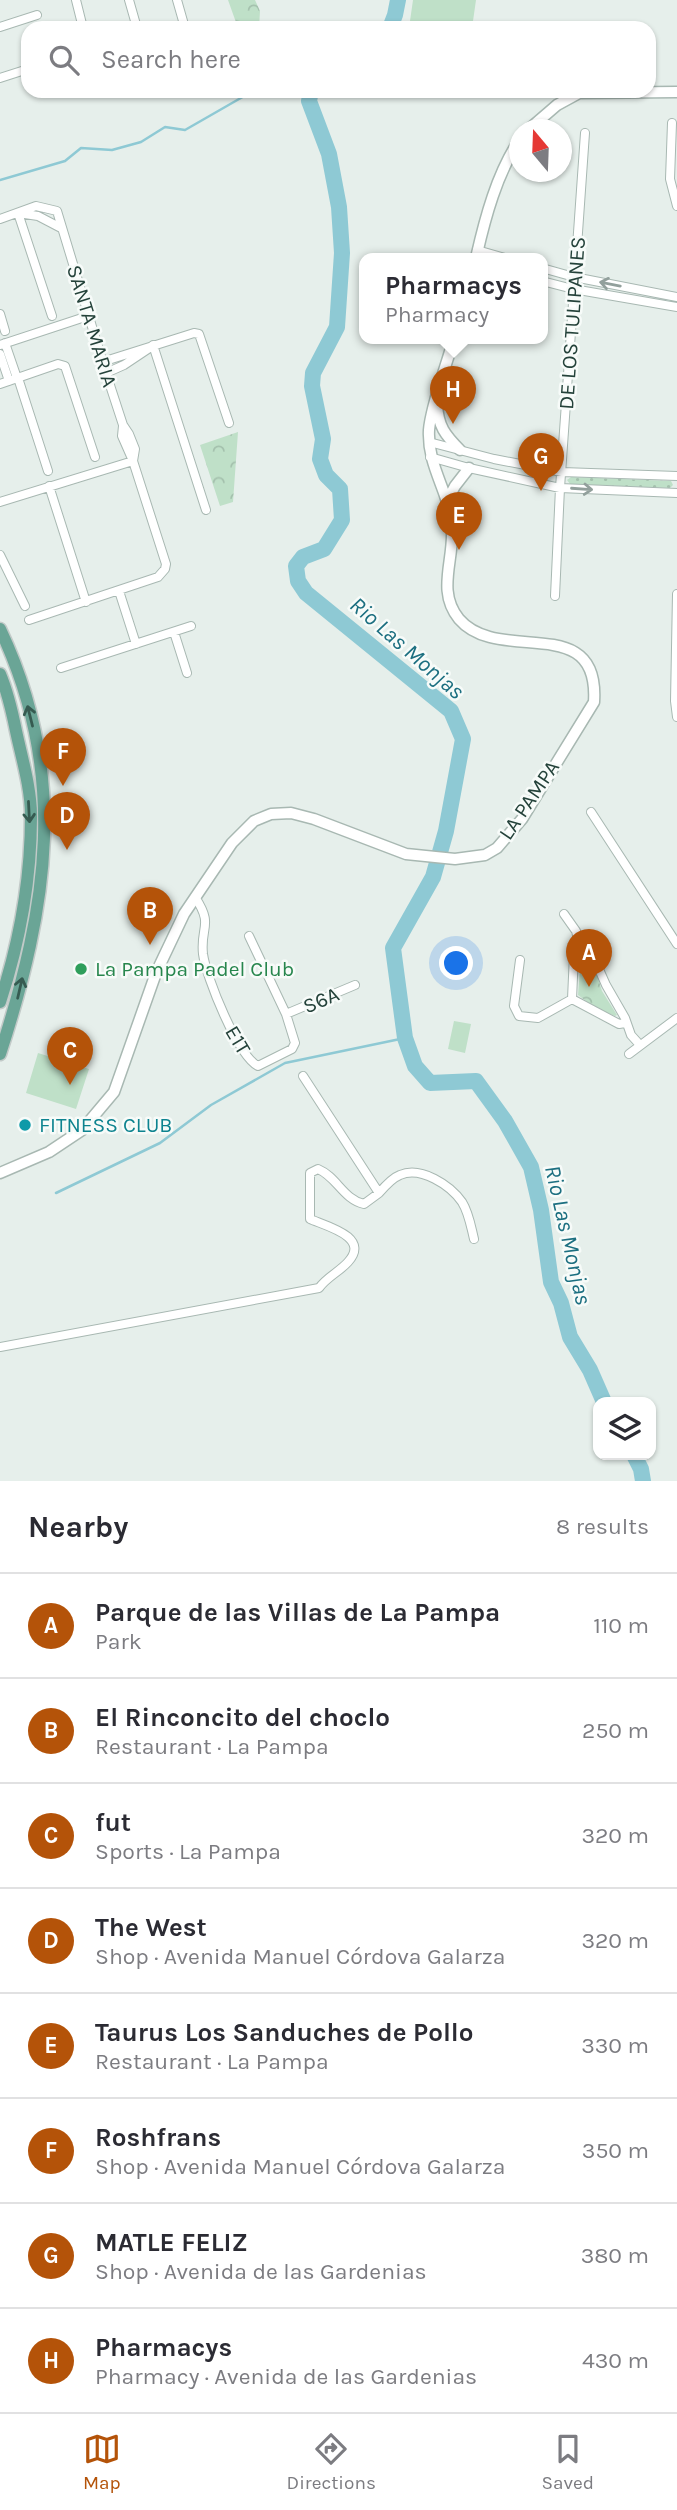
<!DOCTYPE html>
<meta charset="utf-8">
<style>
body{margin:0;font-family:Karla,sans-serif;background:#f7f7f7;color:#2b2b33}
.controls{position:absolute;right:21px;bottom:21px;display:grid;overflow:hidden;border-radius:14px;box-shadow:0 2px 5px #0004}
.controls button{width:63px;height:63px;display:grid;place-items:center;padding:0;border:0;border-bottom:2px solid #e1e1e2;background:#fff;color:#2b2b33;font:35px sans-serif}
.compass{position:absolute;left:509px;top:119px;width:63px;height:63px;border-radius:50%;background:#fff;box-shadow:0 2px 5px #0004;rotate:341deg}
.you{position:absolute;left:457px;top:964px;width:24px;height:24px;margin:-18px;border:5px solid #fff;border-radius:50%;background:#1a73e8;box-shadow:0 0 0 10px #1a73e833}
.badge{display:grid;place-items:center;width:46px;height:46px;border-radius:50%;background:#b45309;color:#fff;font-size:23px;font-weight:700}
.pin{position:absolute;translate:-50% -58px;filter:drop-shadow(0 2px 4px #0008)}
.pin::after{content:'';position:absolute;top:37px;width:24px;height:21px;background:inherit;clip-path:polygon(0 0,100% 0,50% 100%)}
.popup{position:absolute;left:359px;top:253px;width:189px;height:91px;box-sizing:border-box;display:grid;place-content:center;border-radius:14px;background:#fff;filter:drop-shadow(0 2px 5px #0005);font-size:23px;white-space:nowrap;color:#7c7c81}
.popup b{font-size:26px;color:#2b2b33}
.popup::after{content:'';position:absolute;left:50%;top:100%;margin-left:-14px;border:14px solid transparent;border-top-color:#fff}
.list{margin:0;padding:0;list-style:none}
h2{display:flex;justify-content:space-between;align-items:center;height:91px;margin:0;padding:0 28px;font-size:30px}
h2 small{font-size:23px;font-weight:400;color:#7c7c81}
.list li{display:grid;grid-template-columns:46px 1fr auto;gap:21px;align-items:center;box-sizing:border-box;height:105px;padding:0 28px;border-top:2px solid #e1e1e2}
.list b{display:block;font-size:26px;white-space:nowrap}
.list p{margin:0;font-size:23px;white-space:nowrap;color:#7c7c81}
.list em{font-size:23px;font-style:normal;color:#7c7c81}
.icon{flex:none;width:38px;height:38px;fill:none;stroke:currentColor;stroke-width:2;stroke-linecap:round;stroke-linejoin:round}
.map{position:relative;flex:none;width:677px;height:1481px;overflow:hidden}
.search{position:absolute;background:#fff;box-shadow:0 2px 5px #0004;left:21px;right:21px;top:21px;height:77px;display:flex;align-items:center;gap:18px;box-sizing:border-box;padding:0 24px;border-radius:21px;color:#7c7c81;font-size:26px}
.sheet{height:931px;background:#fff}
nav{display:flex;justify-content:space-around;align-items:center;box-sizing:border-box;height:98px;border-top:2px solid #e1e1e2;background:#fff;font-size:19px;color:#7c7c81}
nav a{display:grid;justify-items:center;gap:4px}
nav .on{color:#b45309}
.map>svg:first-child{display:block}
.grass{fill:url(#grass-dots)}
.forest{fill:url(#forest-crowns)}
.pitch{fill:#bfe0c8}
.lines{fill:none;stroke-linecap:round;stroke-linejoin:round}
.stream{stroke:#8ec9d4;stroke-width:2.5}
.river{stroke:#8ec9d4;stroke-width:16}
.minor-casing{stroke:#a8b8b2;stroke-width:10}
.tertiary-casing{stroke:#a8b8b2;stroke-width:13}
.primary-casing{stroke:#c2cac8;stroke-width:15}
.minor{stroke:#fff;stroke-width:8}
.tertiary{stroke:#fff;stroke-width:10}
.primary{stroke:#6aa596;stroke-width:12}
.oneway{stroke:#92a09c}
.oneway2{stroke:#365b51}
.leisure-dot{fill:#2e9e5b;stroke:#f7fbf9;stroke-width:2.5}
.culture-dot{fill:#0f9aa8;stroke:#f7fbf9;stroke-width:2.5}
.labels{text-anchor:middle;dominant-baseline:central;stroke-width:5;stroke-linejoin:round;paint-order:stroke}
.street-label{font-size:21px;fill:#24423a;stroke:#f7fbf9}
.leisure-label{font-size:21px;fill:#27864d;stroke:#f7fbf9;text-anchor:start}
.culture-label{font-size:21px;fill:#0d838f;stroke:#f7fbf9;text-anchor:start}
.water-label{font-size:23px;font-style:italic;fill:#1c6f80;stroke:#f7fbf9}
</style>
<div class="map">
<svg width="677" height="1481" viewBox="0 0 677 1481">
<defs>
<pattern id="grass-dots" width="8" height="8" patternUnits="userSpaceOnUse" patternTransform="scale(1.75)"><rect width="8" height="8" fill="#bfe0c8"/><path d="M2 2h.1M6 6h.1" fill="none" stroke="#a4c1ad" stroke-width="1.8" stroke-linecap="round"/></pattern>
<pattern id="forest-crowns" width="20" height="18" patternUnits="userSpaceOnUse" patternTransform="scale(1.75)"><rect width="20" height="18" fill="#bfe0c8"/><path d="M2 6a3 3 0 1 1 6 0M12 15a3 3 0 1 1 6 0" fill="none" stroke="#a4c1ad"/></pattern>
</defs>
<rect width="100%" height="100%" fill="#e6efeb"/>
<path class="grass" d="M571 477 671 481 673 485 670 488 570 484 567 480Z"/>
<path class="forest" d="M228 0H255L260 11 259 28H238Z
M238 432 233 502 220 506 200 445Z
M581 955 594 965 602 991 617 1015 615 1016 594 1007 578 995Z"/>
<path class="pitch" d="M413 0H476L472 28H409Z
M454 1021 471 1024 465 1053 448 1049Z
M38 1053 89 1069 76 1109 26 1093Z"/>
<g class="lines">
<path class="stream" d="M0 180 65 161 81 148 112 150 141 142 165 127 185 130 253 91
M56 1193 160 1143 211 1105 285 1063 405 1038"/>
<path class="river" d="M390 28 395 15 398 0
M311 91 309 101 329 154 339 207 342 253 337 327 313 373 312 386 323 439 320 459 326 475 340 489 342 520 324 549 303 557 296 566 298 581 306 593 451 711 463 739 446 831 433 877 393 948 405 1038 415 1066 430 1083 476 1081 505 1121 531 1167 541 1210 551 1282 561 1303 570 1337 590 1370 604 1402
M634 1455 641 1469 643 1481"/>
<g class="minor-casing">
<path id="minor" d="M76 0 83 28
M129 0 137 28
M177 0 185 28
M0 27 37 15
M0 78 28 69
M672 123 670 179 677 206
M18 213 52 316
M18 213 38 216 61 228
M0 219 36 206 57 211 106 373 123 425 129 434 135 449 133 461
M477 250 505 258
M542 268 574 277 677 297
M542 281 573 289 677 307
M0 314 5 331
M5 343 17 378
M0 345 88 316
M153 345 206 510
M0 354 9 381
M102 362 194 333 199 334 229 423
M106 373 124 365 148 349
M18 378 48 471
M0 384 58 364 65 366 95 457
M429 442 494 459 562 472 677 476
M430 457 469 468 560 488 677 493
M49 486 86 602
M0 502 133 461
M0 555 25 606
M119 591 136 644
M677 594 675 701 677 717
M555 596 560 488 585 133
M29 620 158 577 165 569 166 564 133 461 122 436 123 426
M174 632 187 673
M61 668 191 626
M591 812 677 944
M195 897C214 926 200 926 203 954 206 977 238 1056 258 1066L292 1049 295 1043 286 1014 249 936
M564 914 576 931 580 947H585L594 958 606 985 625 1018 631 1035 640 1045
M520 960 514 1006 519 1016 538 1018 572 999
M572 999 619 1024 625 1023
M572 999 574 954 580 947
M286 1014 355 985
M629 1054 677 1018
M379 1193C385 1186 392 1178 400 1175 421 1166 450 1185 462 1202 469 1213 471 1227 474 1239
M0 1347 319 1288C327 1277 339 1272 348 1262 371 1237 326 1226 310 1219V1173L318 1169C337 1177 343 1199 364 1204L379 1193 303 1076"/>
</g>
<g class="tertiary-casing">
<path id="tertiary" d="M528 130 557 105 579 93 677 92
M476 258C485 218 497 173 520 139
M437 404C438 426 445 435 460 450
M448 499 455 486 469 468
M0 1173 49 1152 82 1130 114 1092 156 973 184 914 232 843 254 821 271 814 291 813 314 819 406 854 455 859 485 855 497 848 522 819 594 702C600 610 499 666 459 619 437 592 453 563 452 532 452 494 427 469 429 430 431 405 447 364 454 338"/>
</g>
<g class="primary-casing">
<path id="primary" d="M0 629C69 774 48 906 0 1054
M0 674C8 693 12 711 16 731 22 759 31 788 31 816 31 878 19 944 0 1002"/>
</g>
<use href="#minor" class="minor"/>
<use href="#tertiary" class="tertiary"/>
<use href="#primary" class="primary"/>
</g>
<defs><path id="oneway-shaft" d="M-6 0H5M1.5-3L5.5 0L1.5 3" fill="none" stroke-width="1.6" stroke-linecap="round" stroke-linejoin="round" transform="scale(1.75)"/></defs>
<g class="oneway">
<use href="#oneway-shaft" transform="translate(610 284) rotate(-169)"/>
<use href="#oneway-shaft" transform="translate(582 489) rotate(4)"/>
</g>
<g class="oneway2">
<use href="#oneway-shaft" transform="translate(30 716) rotate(-104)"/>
<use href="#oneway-shaft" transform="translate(29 812) rotate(87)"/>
<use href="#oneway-shaft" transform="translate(20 988) rotate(-77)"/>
</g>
<circle class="leisure-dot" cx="81" cy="969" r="7"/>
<circle class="culture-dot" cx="25" cy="1125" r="7"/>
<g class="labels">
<g class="street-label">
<text transform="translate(572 323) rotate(-86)">DE LOS TULIPANES</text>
<text transform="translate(92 326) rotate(73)">SANTA MARIA</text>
<text transform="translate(529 800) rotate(-56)">LA PAMPA</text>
<text transform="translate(321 1000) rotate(-23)">S6A</text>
<text transform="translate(238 1040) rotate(59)">E1T</text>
</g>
<g class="leisure-label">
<text x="95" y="969">La Pampa Padel Club</text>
</g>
<g class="culture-label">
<text x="39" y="1125">FITNESS CLUB</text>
</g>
<g class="water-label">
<text transform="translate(407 648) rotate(41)">Rio Las Monjas</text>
<text transform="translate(568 1235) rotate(77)">Rio Las Monjas</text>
</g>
</g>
</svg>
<div class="controls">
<button><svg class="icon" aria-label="layers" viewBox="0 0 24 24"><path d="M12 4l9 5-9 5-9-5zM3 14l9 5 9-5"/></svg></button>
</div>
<svg class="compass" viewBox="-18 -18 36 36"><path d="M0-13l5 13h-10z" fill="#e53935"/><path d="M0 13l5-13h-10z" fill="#7c7c81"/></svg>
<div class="you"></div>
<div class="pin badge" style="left:589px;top:987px">A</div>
<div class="pin badge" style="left:150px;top:945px">B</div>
<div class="pin badge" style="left:70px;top:1085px">C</div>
<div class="pin badge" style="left:67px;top:850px">D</div>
<div class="pin badge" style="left:459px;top:550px">E</div>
<div class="pin badge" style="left:63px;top:786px">F</div>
<div class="pin badge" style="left:541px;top:491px">G</div>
<div class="pin badge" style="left:453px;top:424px">H</div>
<div class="popup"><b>Pharmacys</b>Pharmacy</div>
<div class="search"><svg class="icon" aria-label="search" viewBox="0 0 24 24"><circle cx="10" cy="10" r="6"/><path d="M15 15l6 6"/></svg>Search here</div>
</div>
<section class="sheet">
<h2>Nearby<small>8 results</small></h2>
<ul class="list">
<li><span class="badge">A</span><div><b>Parque de las Villas de La Pampa</b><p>Park</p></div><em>110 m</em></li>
<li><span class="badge">B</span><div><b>El Rinconcito del choclo</b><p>Restaurant · La Pampa</p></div><em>250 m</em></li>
<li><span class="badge">C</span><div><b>fut</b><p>Sports · La Pampa</p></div><em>320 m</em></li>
<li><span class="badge">D</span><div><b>The West</b><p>Shop · Avenida Manuel Córdova Galarza</p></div><em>320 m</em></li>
<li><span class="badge">E</span><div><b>Taurus Los Sanduches de Pollo</b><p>Restaurant · La Pampa</p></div><em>330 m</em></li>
<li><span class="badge">F</span><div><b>Roshfrans</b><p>Shop · Avenida Manuel Córdova Galarza</p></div><em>350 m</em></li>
<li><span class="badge">G</span><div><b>MATLE FELIZ</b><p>Shop · Avenida de las Gardenias</p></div><em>380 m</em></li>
<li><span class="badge">H</span><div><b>Pharmacys</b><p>Pharmacy · Avenida de las Gardenias</p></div><em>430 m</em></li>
</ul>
</section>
<nav>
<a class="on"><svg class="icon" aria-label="map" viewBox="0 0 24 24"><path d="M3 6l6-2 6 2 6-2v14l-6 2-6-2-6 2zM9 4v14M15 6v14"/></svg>Map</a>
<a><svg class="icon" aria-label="directions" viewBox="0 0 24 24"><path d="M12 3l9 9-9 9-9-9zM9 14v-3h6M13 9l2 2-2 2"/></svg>Directions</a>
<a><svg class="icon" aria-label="saved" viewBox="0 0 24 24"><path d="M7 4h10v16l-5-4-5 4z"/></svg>Saved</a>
</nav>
